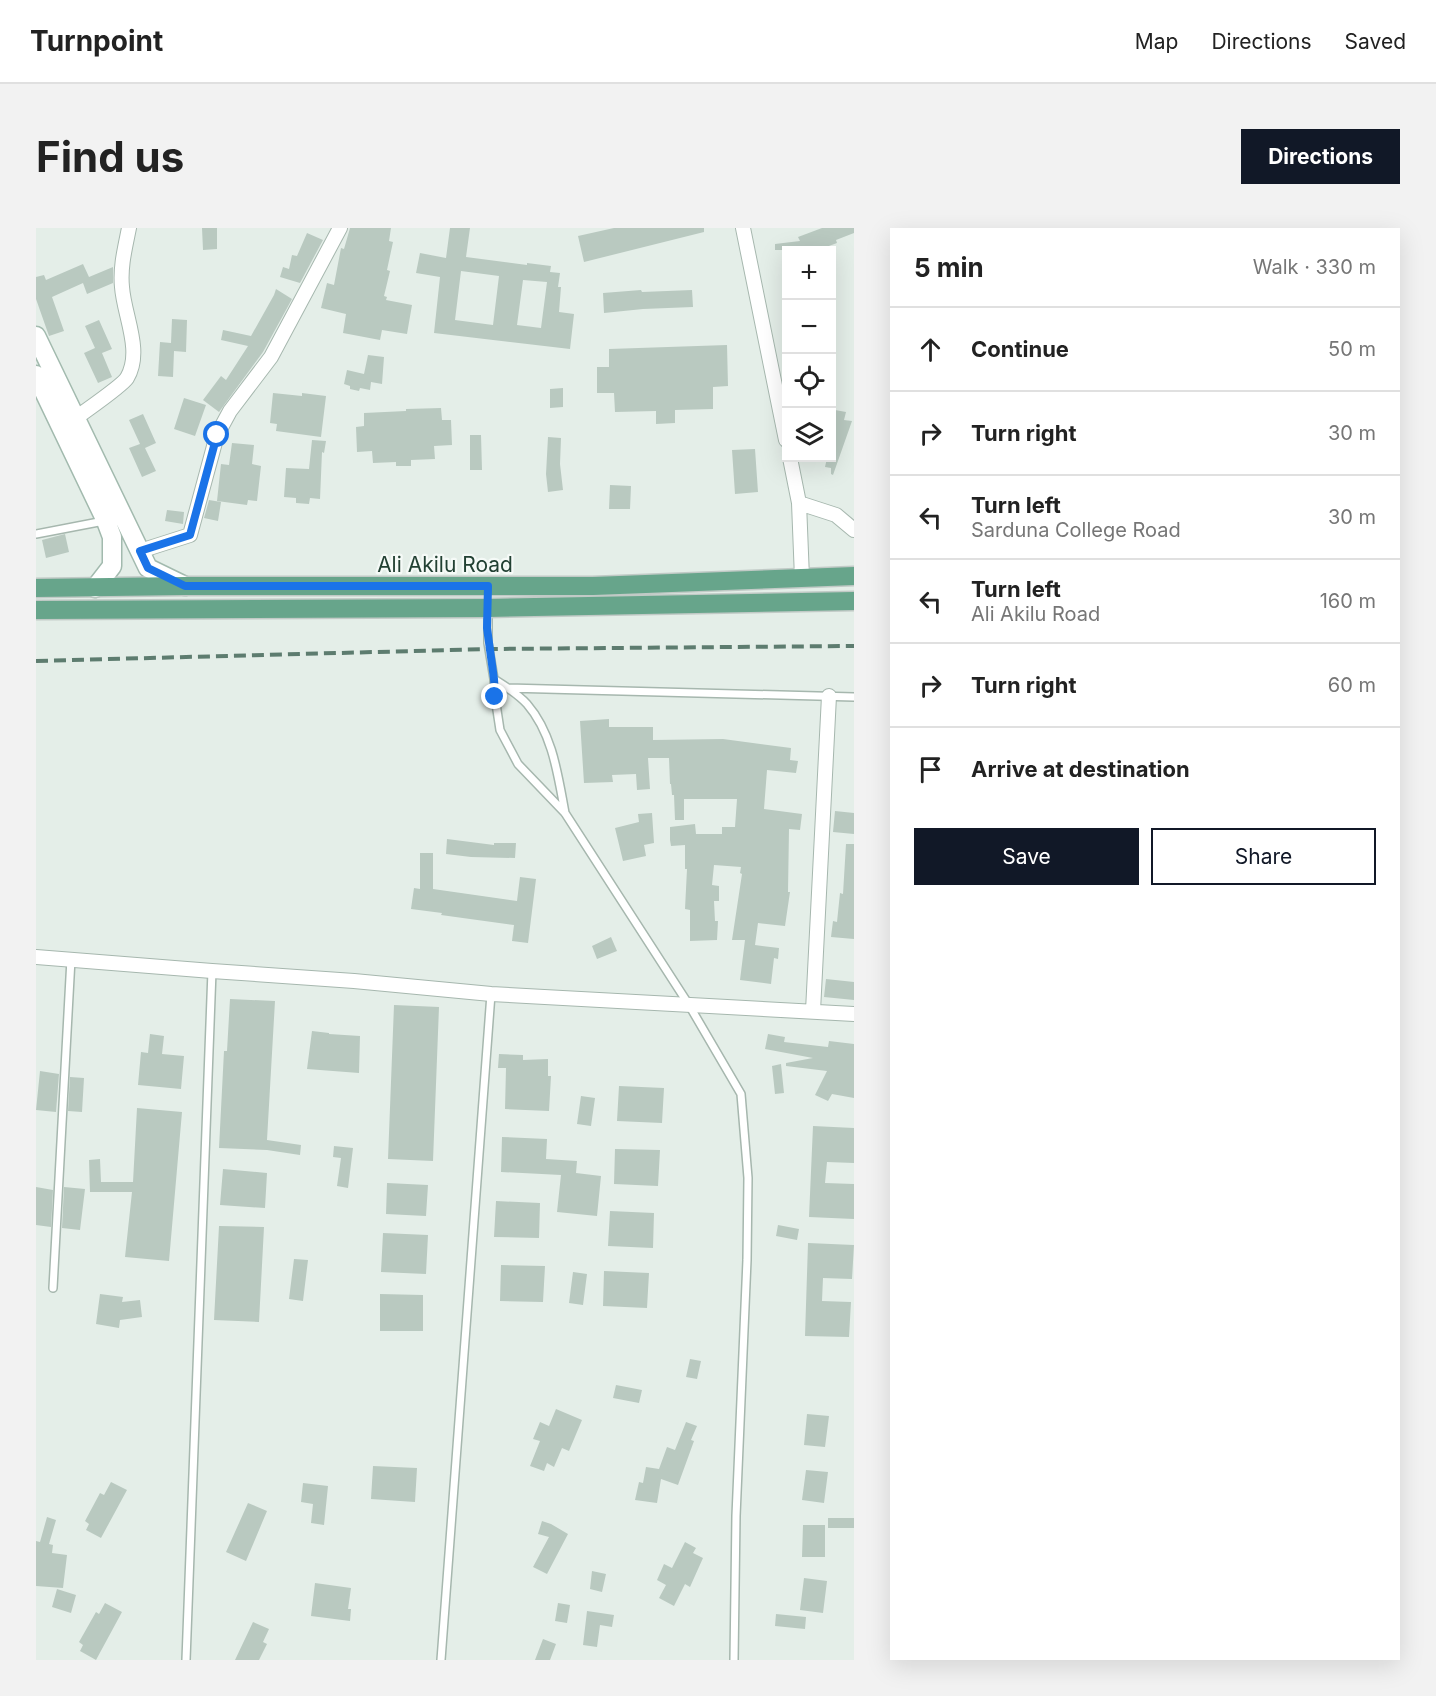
<!DOCTYPE html>
<meta charset="utf-8">
<style>
body{margin:0;font-family:Inter,sans-serif;background:#f2f2f2;color:#222}
.controls{position:absolute;right:18px;top:18px;display:grid;overflow:hidden;border-radius:0px;box-shadow:0 6px 24px #0002}
.controls button{width:54px;height:54px;display:grid;place-items:center;padding:0;border:0;border-bottom:2px solid #e0e0e0;background:#fff;color:#222;font:30px sans-serif}
.stop{position:absolute;width:18px;height:18px;margin:-14px;border:4px solid #1a73e8;border-radius:50%;background:#fff}
.stop.end{background:#1a73e8;border-color:#fff;box-shadow:0 2px 6px #0008}
.list{margin:0;padding:0;list-style:none}
h2{display:flex;justify-content:space-between;align-items:center;height:78px;margin:0;padding:0 24px;font-size:26px}
h2 small{font-size:20px;font-weight:400;color:#767676}
.list li{display:grid;grid-template-columns:39px 1fr auto;gap:18px;align-items:center;box-sizing:border-box;height:84px;padding:0 24px;border-top:2px solid #e0e0e0}
.list b{display:block;font-size:22px;white-space:nowrap}
.list p{margin:0;font-size:20px;white-space:nowrap;color:#767676}
.list em{font-size:20px;font-style:normal;color:#767676}
.actions{display:flex;gap:12px;padding:18px 24px}
.actions a{flex:1;padding:14px 0;border:2px solid #111827;border-radius:0px;text-align:center;font-size:21px;color:#111827}
.actions .main{background:#111827;color:#fff}
.icon{flex:none;width:33px;height:33px;fill:none;stroke:currentColor;stroke-width:2;stroke-linecap:round;stroke-linejoin:round}
.map{position:relative;flex:none;width:818px;height:1432px;overflow:hidden;border-radius:0px}
header{display:flex;align-items:center;gap:36px;box-sizing:border-box;height:84px;padding:0 30px;background:#fff;border-bottom:2px solid #e0e0e0}
header strong{font-size:28px}
nav{display:flex;gap:33px;margin-inline-start:auto;font-size:21px}
.intro{display:flex;align-items:center;justify-content:space-between;box-sizing:border-box;height:144px;padding:0 36px}
h1{margin:0;font-size:42px}
.button{padding:15px 27px;border-radius:0px;background:#111827;color:#fff;font-size:21px;font-weight:700}
main{display:flex;gap:36px;padding:0 36px}
aside{flex:1;background:#fff;border-radius:0px;box-shadow:0 6px 24px #0002}
.map>svg:first-child{display:block}
.building{fill:#b9c9c0;fill-rule:evenodd}
.lines{fill:none;stroke-linecap:round;stroke-linejoin:round}
.lane-casing{stroke:#a6b7ae;stroke-width:10}
.street-casing{stroke:#a6b7ae;stroke-width:16}
.secondary-casing{stroke:#a2baae;stroke-width:21}
.primary-casing{stroke:#c1cac6;stroke-width:21}
.lane{stroke:#fff;stroke-width:7}
.street{stroke:#fff;stroke-width:14}
.secondary{stroke:#fff;stroke-width:18}
.primary{stroke:#67a58b;stroke-width:18}
.rail{stroke:#5d7c6f;stroke-width:4;stroke-dasharray:12 6;stroke-linecap:butt}
.route{stroke:#1a73e8;stroke-width:8}
.labels{text-anchor:middle;dominant-baseline:central;stroke-width:4.5;stroke-linejoin:round;paint-order:stroke}
.street-label{font-size:21px;fill:#224133;stroke:#f5faf7}
</style>
<header>
<strong>Turnpoint</strong>
<nav><a>Map</a><a>Directions</a><a>Saved</a></nav>
</header>
<div class="intro"><h1>Find us</h1><a class="button">Directions</a></div>
<main>
<div class="map">
<svg width="818" height="1432" viewBox="0 0 818 1432">
<rect width="100%" height="100%" fill="#e4eee8"/>
<path class="building" d="M166 0H181V21L167 22Z
M314 0H355L353 13 357 14 351 42 354 43 348 68 351 69 350 72 376 77 371 106 346 102 344 112 307 105 310 86 285 80 291 55 298 57 305 20 308 21Z
M414 0H434L430 29 491 37V35L515 38 514 44 524 45 522 59H525L523 84 538 86 534 121 398 105 404 49 380 45 384 25 410 30ZM425 43 463 48 457 97 419 92ZM487 52 511 54 505 100 481 97Z
M578 0H668V4L548 34 542 8Z
M786 0H818V5L800 12 801 15 782 22H739V16L764 13 762 9Z
M271 5 287 12 264 55 244 49 247 39 253 41 256 27 261 28Z
M47 36 53 49 77 39V55L51 66 47 55 16 69 28 103 13 108 0 71V49L8 47 10 52Z
M240 61 256 71 227 124 183 184 167 172 185 148 190 152 212 118 185 112 187 102 215 108 238 67Z
M605 62 606 64 656 62 657 79 607 81 568 85 567 65Z
M136 91 151 92 150 124 138 123 137 149 122 148 124 114 135 115Z
M63 92 76 121 66 125 76 149 62 155 48 125 59 120 49 98Z
M691 117 692 158 677 159V181L639 182V195L620 196V183L579 184 578 165H561V139H573V121Z
M332 127 348 129 346 156 335 154 334 162 324 160 323 163 314 161V158L308 156 311 142 328 146Z
M527 160V179L514 180V161Z
M237 165 266 168V165L290 168 285 209 240 203 241 196 234 195Z
M148 170 170 177 159 208 138 201Z
M405 180 406 192H415L416 217 398 218 399 231 375 232V238H360V234L337 235 336 223 321 224 320 199 328 198V185L370 183V181Z
M799 182 810 184 808 192 816 193 797 247 795 246V240L789 239 791 230H795V203Z
M107 186 120 215 109 220 120 243 106 249 93 220 104 216 93 192Z
M434 207H445L446 242H434Z
M512 209 525 210 524 236 527 262 512 264 510 246Z
M276 212 290 213 288 225 286 224 284 271 274 270 273 276 260 275V270L248 269 250 240 273 241Z
M196 215 218 217 216 236 225 238 221 273 212 272 211 277 181 273 185 236 193 237Z
M719 221 722 264 699 266 696 222Z
M574 257 595 258 594 281H573Z
M173 272 185 274 182 293 168 290Z
M131 282 148 284 147 296 129 293Z
M29 306 33 324 10 330 6 312Z
M573 491V499H617V512L687 511 755 520 754 532 762 533 760 545 731 542 728 581 766 586 764 602 753 601 752 664H754L749 698 722 695 719 717 743 720 742 731 738 730 735 756 704 752 709 712H696L706 646 704 645 705 639 678 637 676 657 683 658V673H678L679 693H682L681 712 654 713V682L649 681 651 641H649V617L635 618 634 612V599L659 596 660 606H686V599H699L701 571H648V592H639L638 567H636L635 556H634L633 530H612L614 561 601 562 600 546 576 547 577 554 548 555 544 493Z
M799 583 818 585V606L797 604Z
M616 585 618 615 608 617 610 628 587 633 579 600 603 594 602 586Z
M411 611 458 617V615H480L479 630 435 629 410 626Z
M810 616H818V711L795 709 797 693 801 694 804 665 807 666Z
M384 625H397V661L481 673 484 649 500 651 492 715 476 713 478 697 405 687 406 685 375 681 378 660 384 661Z
M575 709 581 723 561 731 556 718Z
M790 751 818 754V772L788 769Z
M194 771 239 773 231 912 265 917 264 927 231 922 183 920 188 823H191Z
M358 777 403 779 397 933 352 931Z
M276 803 293 805V806L324 808 323 845 271 841Z
M114 806 128 808 126 826 148 828 145 861 102 857 105 824 112 825Z
M732 806 749 809 748 814 792 819 793 813 818 816V870L796 866 792 873 779 867 791 843 750 838V835L777 830 729 821Z
M463 826 487 827V832L512 831V848H515L513 883 469 881 470 840H462Z
M745 836 748 865 739 866 736 838Z
M4 843 23 846 20 884 0 882Z
M34 849 48 850 46 884 32 883Z
M583 858 628 860 626 895 581 893Z
M545 868 559 870 555 898 541 896Z
M101 880 146 884 133 1033 89 1029 96 964H54L53 932 64 931 65 954H97Z
M777 898 818 900V935L791 934 789 955 818 956V991L773 989Z
M466 909 511 911 510 931 541 933 540 945 565 948 561 988 521 984 525 947 465 944Z
M298 918 317 920 312 960 301 958 305 930 297 929Z
M579 921 624 922 622 958 578 956Z
M187 941 231 945 229 980 184 977Z
M351 955 392 957 390 988 350 986Z
M0 959 17 962 15 999 0 997Z
M28 959 49 961 44 1002 26 1000Z
M460 973 504 975 503 1010 458 1009Z
M574 983 618 985 617 1020 572 1018Z
M742 997 763 1001 761 1012 740 1008Z
M183 998 228 999 223 1094 178 1092Z
M347 1005 392 1007 390 1046 345 1044Z
M772 1015 818 1017 816 1051 787 1050 786 1073 815 1074 813 1109 769 1108Z
M258 1031 272 1032 267 1073 253 1071Z
M465 1037 509 1038 507 1074 464 1073Z
M568 1043 613 1045 611 1080 567 1078Z
M537 1044 551 1046 547 1077 533 1075Z
M64 1066 87 1069 86 1074 104 1072 106 1089 84 1092 83 1100 60 1096Z
M344 1066 387 1067V1103H344Z
M654 1131 665 1133 661 1151 650 1149Z
M580 1157 606 1162 603 1175 577 1170Z
M520 1181 546 1192 533 1223 526 1220 518 1239 511 1235 508 1243 494 1238 504 1213 497 1211 504 1194 513 1198Z
M771 1186 793 1188 789 1219 768 1217Z
M650 1194 661 1198 655 1212 658 1213 642 1257 625 1251 621 1275 599 1272 603 1254 607 1255 610 1239 623 1241 631 1219 639 1222Z
M337 1238 381 1240 379 1274 335 1271Z
M770 1242 792 1244 788 1275 766 1272Z
M75 1254 91 1262 65 1310 50 1302 53 1296 49 1293 64 1265 68 1267Z
M267 1255 292 1258 288 1297 275 1295 277 1276 265 1274Z
M212 1275 231 1283 210 1333 190 1324Z
M11 1289 20 1292 13 1316 17 1317 16 1325 31 1327 27 1360 0 1358V1313L4 1314Z
M792 1290H818V1300H792Z
M506 1293 515 1296 532 1306 511 1346 497 1339 513 1309 502 1306Z
M767 1297H789V1329H766Z
M649 1314 660 1320 657 1325 667 1330 654 1359 649 1356 638 1378 623 1370 630 1357 621 1352 628 1336 636 1340Z
M556 1343 570 1346 566 1364 554 1361Z
M768 1350 791 1353 787 1385 764 1382Z
M279 1355 315 1360 312 1381H315L314 1393 275 1388Z
M21 1361 40 1367 35 1385 16 1379Z
M69 1375 86 1384 60 1432 44 1423 47 1417 43 1414 60 1384 63 1386Z
M522 1375 534 1377 531 1395 519 1393Z
M551 1383 578 1387 576 1399 564 1397 561 1419 547 1417Z
M740 1386 770 1389 769 1401 739 1398Z
M217 1394 233 1401 227 1414 231 1416 223 1432H199Z
M507 1411 520 1416 514 1432H499Z"/>
<g class="lines">
<g class="lane-casing">
<path id="lane" d="M0 306 68 293
M452 381V415L458 451C469 458 482 466 491 476 517 506 522 548 529 585
M458 451 459 469 464 502 482 536 529 585 653 777 705 866 712 950 711 1032 700 1288 698 1432
M471 460 818 469
M17 1060 35 731
M150 1432 176 743
M405 1432 455 766"/>
</g>
<g class="street-casing">
<path id="street" d="M707 0 750 212
M40 190C49 183 86 158 91 150 107 123 88 88 86 59 84 39 89 20 93 0
M754 230 763 275 766 350
M763 275 800 287 818 302
M104 323 154 307 181 207 194 183 235 129 304 0
M0 729 176 743 318 753 455 766 818 786
M777 783 793 468"/>
</g>
<g class="secondary-casing">
<path id="secondary" d="M0 108 112 340 149 358
M0 147 70 293 76 309V338L59 360"/>
</g>
<g class="primary-casing">
<path id="primary" d="M0 360 149 358H557L818 348
M0 382 452 380 818 373"/>
</g>
<use href="#lane" class="lane"/>
<use href="#street" class="street"/>
<use href="#secondary" class="secondary"/>
<use href="#primary" class="primary"/>
<path class="rail" d="M0 433 453 421 818 418"/>
</g>
<g class="lines">
<path class="route" d="M181 207 154 307 104 323 112 340 149 358H452L451 400 458 451 459 469"/>
</g>
<g class="labels">
<g class="street-label">
<text x="409" y="336">Ali Akilu Road</text>
</g>
</g>
</svg>
<div class="controls">
<button>+</button>
<button>−</button>
<button><svg class="icon" aria-label="locate" viewBox="0 0 24 24"><circle cx="12" cy="12" r="6"/><path d="M12 2v4M12 18v4M2 12h4M18 12h4"/></svg></button>
<button><svg class="icon" aria-label="layers" viewBox="0 0 24 24"><path d="M12 4l9 5-9 5-9-5zM3 14l9 5 9-5"/></svg></button>
</div>
<div class="stop" style="left:181px;top:207px"></div>
<div class="stop end" style="left:459px;top:469px"></div>
</div>
<aside>
<h2>5 min<small>Walk · 330 m</small></h2>
<ul class="list">
<li><svg class="icon" aria-label="ahead" viewBox="0 0 24 24"><path d="M12 20V5M6 11l6-6 6 6"/></svg><div><b>Continue</b></div><em>50 m</em></li>
<li><svg class="icon" aria-label="right" viewBox="0 0 24 24"><path d="M7 20v-9h11M14 6l5 5-5 5"/></svg><div><b>Turn right</b></div><em>30 m</em></li>
<li><svg class="icon" aria-label="left" viewBox="0 0 24 24"><path d="M17 20v-9H6M10 6l-5 5 5 5"/></svg><div><b>Turn left</b><p>Sarduna College Road</p></div><em>30 m</em></li>
<li><svg class="icon" aria-label="left" viewBox="0 0 24 24"><path d="M17 20v-9H6M10 6l-5 5 5 5"/></svg><div><b>Turn left</b><p>Ali Akilu Road</p></div><em>160 m</em></li>
<li><svg class="icon" aria-label="right" viewBox="0 0 24 24"><path d="M7 20v-9h11M14 6l5 5-5 5"/></svg><div><b>Turn right</b></div><em>60 m</em></li>
<li><svg class="icon" aria-label="arrive" viewBox="0 0 24 24"><path d="M6 21V4h12l-3 4 3 4H6"/></svg><div><b>Arrive at destination</b></div></li>
</ul>
<div class="actions"><a class="main">Save</a><a>Share</a></div>
</aside>
</main>
